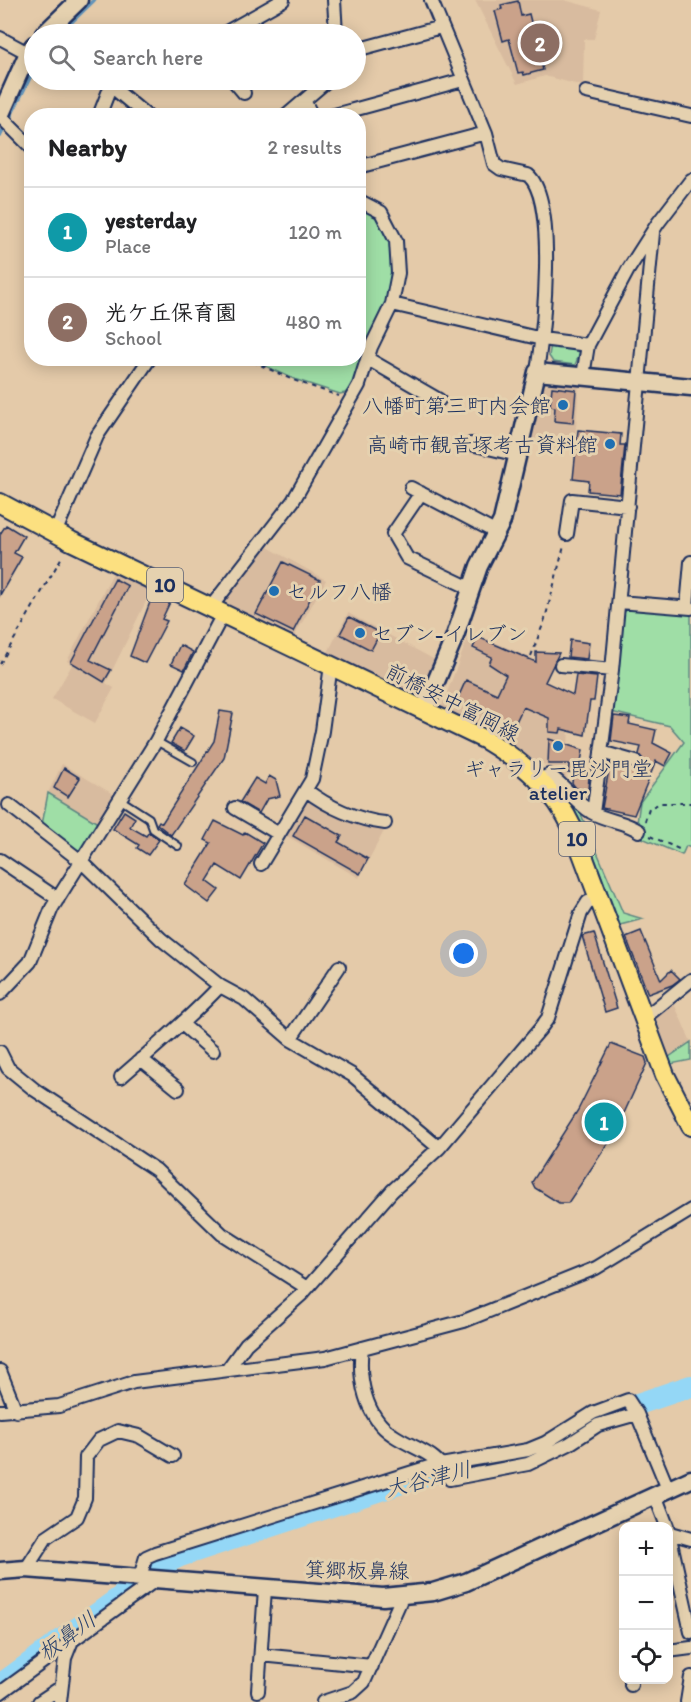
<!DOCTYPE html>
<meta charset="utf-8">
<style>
body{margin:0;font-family:Itim,"Klee One",sans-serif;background:#f6f6f6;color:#202124}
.controls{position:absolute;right:18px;bottom:18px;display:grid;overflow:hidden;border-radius:12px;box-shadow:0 3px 15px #0003}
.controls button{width:54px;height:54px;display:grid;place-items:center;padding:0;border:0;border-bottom:2px solid #e0e0e0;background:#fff;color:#202124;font:30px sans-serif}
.you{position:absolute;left:464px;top:954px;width:21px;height:21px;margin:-15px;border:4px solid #fff;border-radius:50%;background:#1a73e8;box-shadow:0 0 0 9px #1a73e833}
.badge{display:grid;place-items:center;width:39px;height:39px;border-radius:50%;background:#1a73e8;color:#fff;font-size:20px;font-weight:700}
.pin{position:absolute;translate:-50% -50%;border:3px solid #fff;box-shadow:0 2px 6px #0006}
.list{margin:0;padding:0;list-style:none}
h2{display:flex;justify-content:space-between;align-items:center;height:78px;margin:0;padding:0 24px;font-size:26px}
h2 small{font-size:20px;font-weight:400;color:#757577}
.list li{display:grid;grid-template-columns:39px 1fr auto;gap:18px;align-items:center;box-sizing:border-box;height:90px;padding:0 24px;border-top:2px solid #e0e0e0}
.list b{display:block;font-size:22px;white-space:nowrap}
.list p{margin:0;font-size:20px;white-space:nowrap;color:#757577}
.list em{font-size:20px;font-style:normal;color:#757577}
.icon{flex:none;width:33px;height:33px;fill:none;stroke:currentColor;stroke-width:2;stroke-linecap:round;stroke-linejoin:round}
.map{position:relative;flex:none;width:691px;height:1702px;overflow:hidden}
.search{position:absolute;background:#fff;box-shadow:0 3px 15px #0003;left:24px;top:24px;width:342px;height:66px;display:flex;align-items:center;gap:15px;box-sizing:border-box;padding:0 21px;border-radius:33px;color:#757577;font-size:22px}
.panel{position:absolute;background:#fff;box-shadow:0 3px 15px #0003;left:24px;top:108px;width:342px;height:258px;border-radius:24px}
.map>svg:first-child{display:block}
.built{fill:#d8bb9f}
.green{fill:#9fdea6;stroke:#5d8682;stroke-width:1.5}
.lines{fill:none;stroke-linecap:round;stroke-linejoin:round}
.stream{stroke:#6494b9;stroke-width:4}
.river{stroke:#94d7f6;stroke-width:22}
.building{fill:#caa28a;stroke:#1b2f5e;stroke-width:1.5}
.lane-casing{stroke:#1b2f5e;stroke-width:10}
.street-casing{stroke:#1b2f5e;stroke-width:16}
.secondary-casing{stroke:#1b2f5e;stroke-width:21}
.primary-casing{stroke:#1b2f5e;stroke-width:22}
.path{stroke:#1b2f5e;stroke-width:2;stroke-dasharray:4.5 4.5;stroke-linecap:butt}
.lane{stroke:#e5d1af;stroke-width:6}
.street{stroke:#e5d1af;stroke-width:12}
.secondary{stroke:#e5d1af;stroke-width:16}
.primary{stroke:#fce080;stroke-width:18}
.poi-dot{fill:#1f6fb2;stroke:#e5d1af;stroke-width:2}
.labels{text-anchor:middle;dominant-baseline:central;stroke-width:6;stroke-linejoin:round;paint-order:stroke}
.shield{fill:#e5d1af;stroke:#586076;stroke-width:1.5}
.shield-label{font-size:20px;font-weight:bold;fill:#1b2f5e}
.poi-label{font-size:21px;fill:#1b2f5e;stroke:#e5d1af;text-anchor:end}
.street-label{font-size:21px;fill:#1b2f5e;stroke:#e5d1af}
.water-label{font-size:22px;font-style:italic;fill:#27406d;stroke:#e5d1af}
</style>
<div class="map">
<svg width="691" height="1702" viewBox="0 0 691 1702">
<rect width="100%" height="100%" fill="#e4caa9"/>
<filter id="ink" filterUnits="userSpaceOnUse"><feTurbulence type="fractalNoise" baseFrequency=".0167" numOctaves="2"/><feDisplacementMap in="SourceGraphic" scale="12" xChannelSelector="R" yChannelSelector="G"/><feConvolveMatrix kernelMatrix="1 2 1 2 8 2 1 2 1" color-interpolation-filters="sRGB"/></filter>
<g filter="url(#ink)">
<path class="built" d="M475 0H564L601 10 594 39H584L583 86 545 76 517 84Z
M550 383 579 386 575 442 532 438 543 388Z
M264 545 326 580 294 637 220 602Z
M114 571 152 589 106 683 114 688 95 723 52 699 72 665 67 661Z
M348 613 437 661 421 695 414 697 327 654Z
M470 632 534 659 528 673 571 693 566 783 549 767 524 754 505 741 440 711Z
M62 764 118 797 101 825 48 793Z
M309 796 321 805 384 831 359 878 285 835 301 805Z
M672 999 691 1042 669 1057 655 1018Z"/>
<path class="green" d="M359 205C366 210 377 214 382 221 409 258 386 307 370 344 364 361 359 381 345 393L340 394 294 379 250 359 358 358Z
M551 344 580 352 575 365 553 362 549 356Z
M630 606 691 612V848L686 846 682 855 642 838 637 823 640 802 684 742 670 726 611 712 621 616Z
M48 793 101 825 80 857 42 825Z
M564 797 580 812 623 913 643 919 620 925 591 848Z
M691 1042V1060L671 1064 669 1057Z"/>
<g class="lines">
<path class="stream" d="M59 34 94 0
M9 119 34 69
M0 136 5 126"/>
<path class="river" d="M584 1428 638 1404 691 1386
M161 1565 180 1556 432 1473 521 1460
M0 1685 134 1587"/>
</g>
<path class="building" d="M518 1 521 16 529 14 543 70 524 75 523 72 518 73 509 39 503 41 495 11 502 9 501 5Z
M552 387 576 390 573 423 554 421 555 407 550 406Z
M578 430 621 434 620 445H625L620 494 588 491 589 481 573 479Z
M6 525 24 536 14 553 22 557 0 595V534Z
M283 562 320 580 293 632 256 614Z
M115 579 128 586 90 660 111 670 104 682 71 662Z
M153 594 170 602 162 619 167 621 145 663 130 656Z
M349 617 380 633 371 650 340 634Z
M478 637 536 662V652L559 653 545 682 573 695 576 675 597 677 594 701H590L585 735 561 729 560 733 549 732V718L523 707 514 726 457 700 466 680 497 694 506 675 489 664 492 657 473 648Z
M570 640 589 643 587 659 568 657Z
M180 645 193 652 184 670 171 664Z
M220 711 233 713 224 758 171 835 157 824 159 821 162 823 214 741Z
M614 716 630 718 629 724 656 730 653 743 672 753 665 766 656 761 634 815 602 808 610 763 634 770 641 768 644 764 639 754 641 747 611 741Z
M180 728 194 736 185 751 171 743Z
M549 739 583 750 579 774 568 773 569 764H548Z
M64 768 80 778 68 797 54 788Z
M573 774 589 777 588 790 576 788 572 783Z
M269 776 276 780 280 796 267 799 259 813 240 802 255 778 265 784Z
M124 811 135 818 130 827 146 836 149 832 159 840 148 855 137 848 139 845 113 829Z
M305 815 342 836 338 842 368 859 360 874 293 836Z
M215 821 243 835 245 832 263 843 241 880 217 865 207 881 219 890 209 903 185 885 211 843 205 840Z
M641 931 661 980 671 970 680 979 672 985 648 994 626 937Z
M594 933 617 1008 605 1012 582 936Z
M611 1044 645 1057 647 1063 614 1135 568 1203H559L535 1188 532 1182 578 1110Z"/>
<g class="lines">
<g class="lane-casing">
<path id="lane" d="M156 741 193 762
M121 800 149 818 153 829 178 846"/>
</g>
<g class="street-casing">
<path id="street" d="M334 0 336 34
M431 0 486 133 494 164 501 169 528 175C558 200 543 333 537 372
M223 34 283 0
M0 38 28 53
M356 50 441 27
M233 80 244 93
M111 86 147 116
M586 92 691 116
M305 102 312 116
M0 116 32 148
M99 116 108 93 118 80
M286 116 328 80
M331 116 463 80
M358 167 486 133
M392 304 542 339 588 345
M368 359 439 400
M583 376 588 345 628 270 658 223 691 180
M471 444 518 455
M411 488 497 533
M421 493 393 534 407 558 470 588
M55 533 97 436 150 358
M567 534 572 500 628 506
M619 602 691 608
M211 607 293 501 359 385 371 347 392 304 398 273 396 241 381 212 358 200
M687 607 691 562
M561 665 612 670
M601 752 636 762
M539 780 549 775C566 786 574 801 591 812 606 821 625 821 639 831
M306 790C328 807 357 820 385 823
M9 805 82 862 161 939 220 986 244 999 290 1039 339 967
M235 808 279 834
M593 813 612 670 653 233
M0 860 58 899
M261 864 312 779 322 731 331 665
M0 994 30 962 52 908 156 741 223 614
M643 1019 691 980
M183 1025 213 1051
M290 1039 352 1075 439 1148
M0 1052 8 1068 35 1090 156 1170 222 1234 307 1288
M141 1059 178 1089
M121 1077C155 1047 189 1019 220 986
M362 1348C358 1378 365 1417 393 1435 415 1450 438 1452 450 1479L528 1464 569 1444 598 1425 637 1414
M227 1370 246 1344 302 1294 392 1191 439 1148 540 1029 548 1018 581 913 588 902 600 897
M0 1371 16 1411
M0 1411 59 1406 134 1382 325 1358 464 1321 596 1268 691 1210
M655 1495 667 1526
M668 1529 691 1632
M670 1533 691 1539
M26 1569 46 1538 77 1517 85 1498 86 1457 99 1440 118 1431 139 1436 173 1456
M140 1577 146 1557 155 1553 429 1467 528 1450 545 1443 593 1413 628 1400 637 1414 668 1489
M668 1651 691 1648
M261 1655 372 1666
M631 1685V1680
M258 1691 265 1589
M0 1693 157 1579
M39 1702 60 1688
M60 1702 65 1658 71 1643
M323 1702 353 1692 364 1682 403 1595
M687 1702 691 1677"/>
</g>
<g class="secondary-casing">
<path id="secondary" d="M44 34 79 0
M0 116 28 53 34 45
M424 710 455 636 479 566 502 521 537 372 691 387
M0 1571 26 1569 383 1597 433 1592 466 1582 691 1479"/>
</g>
<g class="primary-casing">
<path id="primary" d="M0 503 71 541 486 740C524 763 554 789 573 829L665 1075 691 1126"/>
</g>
<path class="path" d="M245 358 293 380 339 396
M531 656 545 619 564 546
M0 664 63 555
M645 821 649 808 661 803H691
M650 836 681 850"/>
<use href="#lane" class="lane"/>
<use href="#street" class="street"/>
<use href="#secondary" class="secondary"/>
<use href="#primary" class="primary"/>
</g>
</g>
<g class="poi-dot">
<circle cx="563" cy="405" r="6"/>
<circle cx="610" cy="444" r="6"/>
<circle cx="274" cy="591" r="6"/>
<circle cx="360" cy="633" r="6"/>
<circle cx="558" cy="746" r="6"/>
</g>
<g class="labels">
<g class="shield">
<rect x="147" y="568" width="36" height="34" rx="4.5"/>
<rect x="559" y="822" width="36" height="34" rx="4.5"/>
</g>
<g class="shield-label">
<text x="165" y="585">10</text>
<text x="577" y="839">10</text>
</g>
<g class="poi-label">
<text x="551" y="405">八幡町第三町内会館</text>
<text x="598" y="444">高崎市観音塚考古資料館</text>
<text x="286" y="591" text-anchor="start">セルフ八幡</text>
<text x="372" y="633" text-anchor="start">セブン-イレブン</text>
<text x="558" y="768" text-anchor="middle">ギャラリー毘沙門堂<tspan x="558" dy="24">atelier</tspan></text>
</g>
<g class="street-label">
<text transform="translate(453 702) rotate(27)">前橋安中富岡線</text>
<text transform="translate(357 1570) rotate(1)">箕郷板鼻線</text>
</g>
<g class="water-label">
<text transform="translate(428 1479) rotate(-14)">大谷津川</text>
<text transform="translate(67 1636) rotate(-36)">板鼻川</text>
</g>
</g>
</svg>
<div class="controls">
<button>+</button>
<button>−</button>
<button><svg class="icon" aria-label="locate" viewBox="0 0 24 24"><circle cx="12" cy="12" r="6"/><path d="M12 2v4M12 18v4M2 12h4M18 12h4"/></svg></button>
</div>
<div class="you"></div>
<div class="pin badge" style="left:604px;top:1122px;background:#0f9aa8">1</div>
<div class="pin badge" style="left:540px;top:43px;background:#8d6e63">2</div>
<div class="search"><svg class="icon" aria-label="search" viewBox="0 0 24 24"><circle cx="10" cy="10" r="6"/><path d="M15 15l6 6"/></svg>Search here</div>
<section class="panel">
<h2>Nearby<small>2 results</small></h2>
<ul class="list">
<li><span class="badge" style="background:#0f9aa8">1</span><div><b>yesterday</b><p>Place</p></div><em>120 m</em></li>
<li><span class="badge" style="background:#8d6e63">2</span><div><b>光ケ丘保育園</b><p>School</p></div><em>480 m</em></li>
</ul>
</section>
</div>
